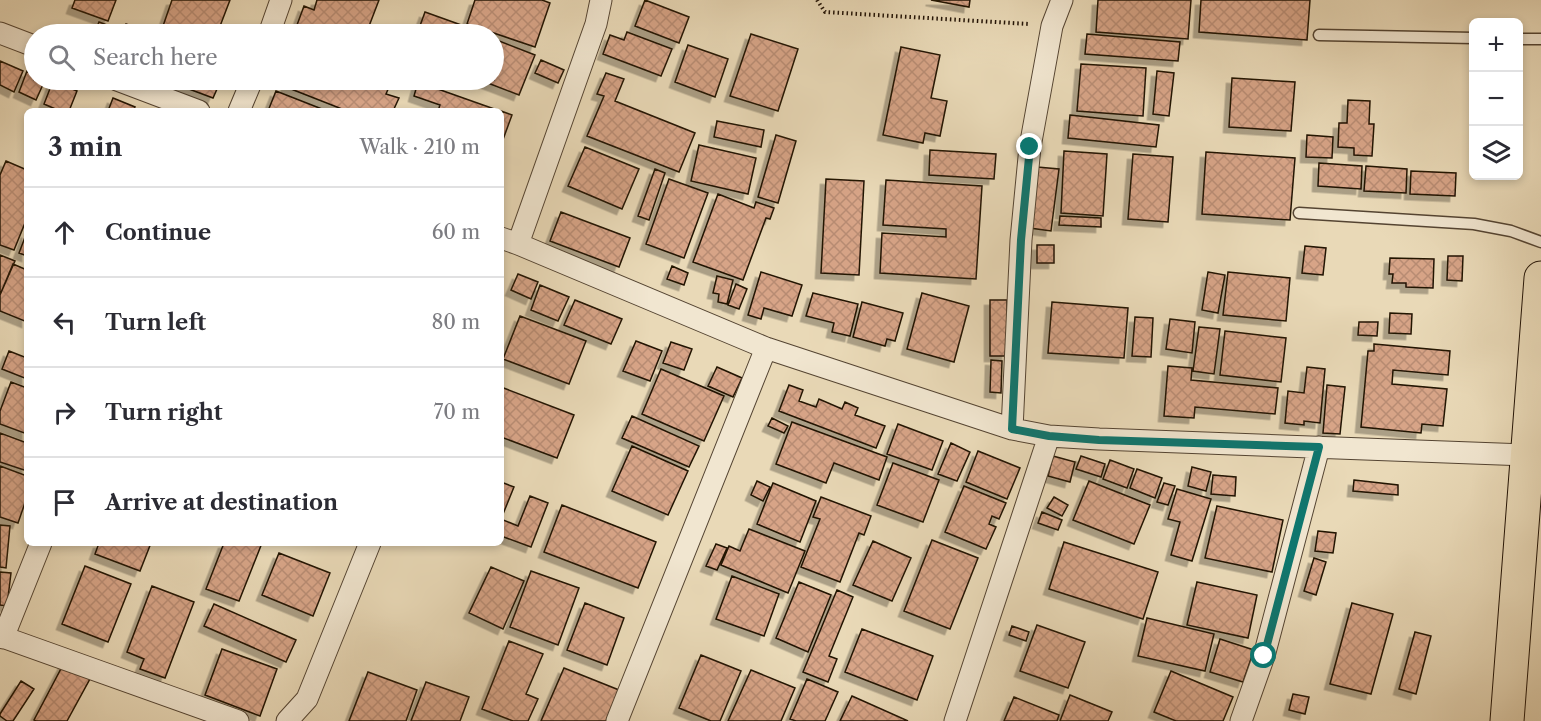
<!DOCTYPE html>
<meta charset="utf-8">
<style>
body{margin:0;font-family:"Libre Caslon Text",serif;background:#f7f7f7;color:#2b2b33}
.controls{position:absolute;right:18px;top:18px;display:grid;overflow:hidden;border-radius:9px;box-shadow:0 3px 9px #0003}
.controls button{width:54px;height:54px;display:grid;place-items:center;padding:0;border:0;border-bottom:2px solid #e1e1e2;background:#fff;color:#2b2b33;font:30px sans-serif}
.stop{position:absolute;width:18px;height:18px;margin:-14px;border:4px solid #0f766e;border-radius:50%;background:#fff}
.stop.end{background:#0f766e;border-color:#fff;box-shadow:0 2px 6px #0008}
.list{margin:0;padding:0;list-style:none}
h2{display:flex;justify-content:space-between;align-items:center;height:78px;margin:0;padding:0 24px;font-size:26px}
h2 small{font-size:20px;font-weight:400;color:#7c7c81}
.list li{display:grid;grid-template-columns:39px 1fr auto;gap:18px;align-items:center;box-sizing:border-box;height:90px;padding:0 24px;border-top:2px solid #e1e1e2}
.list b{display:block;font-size:22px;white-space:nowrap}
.list em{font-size:20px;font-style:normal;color:#7c7c81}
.icon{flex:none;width:33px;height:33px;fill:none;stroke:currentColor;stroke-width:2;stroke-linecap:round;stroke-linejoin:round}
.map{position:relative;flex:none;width:1541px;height:721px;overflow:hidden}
.search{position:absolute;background:#fff;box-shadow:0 3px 9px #0003;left:24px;top:24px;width:480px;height:66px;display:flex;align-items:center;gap:15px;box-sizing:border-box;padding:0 21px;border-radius:33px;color:#7c7c81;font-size:22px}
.panel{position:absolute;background:#fff;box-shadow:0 3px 9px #0003;left:24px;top:108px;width:480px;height:438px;border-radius:9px}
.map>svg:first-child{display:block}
.building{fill:url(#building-cross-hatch);stroke:#221306;stroke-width:1.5;filter:url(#shadow)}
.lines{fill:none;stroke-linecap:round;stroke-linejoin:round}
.lane-casing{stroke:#544432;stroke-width:13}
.street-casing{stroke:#544432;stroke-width:23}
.highway-casing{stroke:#221306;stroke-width:35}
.path{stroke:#221306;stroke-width:4;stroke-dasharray:1.5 3;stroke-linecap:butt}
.lane{stroke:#f1e6d0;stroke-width:10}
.street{stroke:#f1e6d0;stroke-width:21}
.highway{stroke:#e9d9b7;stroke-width:33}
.route{stroke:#0f766e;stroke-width:8}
</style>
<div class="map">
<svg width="1541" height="721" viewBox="0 0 1541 721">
<defs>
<pattern id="building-cross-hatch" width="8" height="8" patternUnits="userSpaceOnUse" patternTransform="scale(1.5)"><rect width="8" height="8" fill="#d7a487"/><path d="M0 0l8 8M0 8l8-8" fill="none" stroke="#b88c73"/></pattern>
<filter id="shadow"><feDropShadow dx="-5.5" dy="5.5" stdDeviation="0" flood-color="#0004"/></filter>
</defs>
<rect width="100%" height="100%" fill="#e9d9b7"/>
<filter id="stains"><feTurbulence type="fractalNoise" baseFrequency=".00333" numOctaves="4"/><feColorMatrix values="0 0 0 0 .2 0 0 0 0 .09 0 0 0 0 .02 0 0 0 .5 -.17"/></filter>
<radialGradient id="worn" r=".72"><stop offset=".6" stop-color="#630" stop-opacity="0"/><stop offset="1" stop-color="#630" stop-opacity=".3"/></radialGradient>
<path class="building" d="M75 0H116L108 21 72 8Z
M172 0H230L217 34H188L163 26Z
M317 0H379L366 34H348L338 31 336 34H324L297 25 304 6 314 10Z
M475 0H542L550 3 535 47 467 24Z
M645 0 689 17 679 43 635 26Z
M931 0H970L969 7Z
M1098 0H1191L1188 39 1096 32Z
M1201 0H1310L1307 40 1199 32Z
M425 12 464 26 461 34H417Z
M99 22 123 31 126 24 153 34H94Z
M627 32 672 49 661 76 603 54 610 35 624 40Z
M751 34 798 49 778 111 730 96Z
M1087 34 1180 42 1178 61 1085 54Z
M494 39 535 55 519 95 480 80H494Z
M688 45 728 59 715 97 675 82Z
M901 47 940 55 931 98 947 101 940 136 925 133 923 143 883 135Z
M541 60 564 70 558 83 535 73Z
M0 61 23 71 14 92 0 85Z
M1081 64 1146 68 1143 116 1077 111Z
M27 71 34 74V80H45L36 100 19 92Z
M1157 71 1174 73 1169 116 1153 114Z
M606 73 624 79 615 101 695 133 679 172 587 136 604 96 597 94Z
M1232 78 1295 82 1291 131 1229 127Z
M165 80H221L213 98Z
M289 80H392L386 94 399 98 393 111H347L286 87Z
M53 81 77 91 69 111H60L44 104Z
M418 82 500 111H438L440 105 414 96Z
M276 91 327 111H268Z
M113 98 135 107 133 111H108Z
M1348 100 1370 101 1369 124H1374L1372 156 1354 155V148L1338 147 1339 123H1347Z
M501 111 512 115 501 145Z
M1070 115 1159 125 1156 147 1068 138Z
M717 121 764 130 761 147 714 137Z
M776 135 796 141 778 203 758 197Z
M1307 135 1333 137 1332 158 1306 157Z
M699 145 756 158 748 194 691 181Z
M585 147 639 169 622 209 568 186Z
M930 150 996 154 994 179 929 175Z
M1064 151 1107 154 1103 216 1061 213Z
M1206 152 1295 158 1290 220 1202 214Z
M1133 154 1173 157 1168 222 1128 219Z
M6 161 27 170V218L14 250 0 245V175Z
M1319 163 1362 166 1361 189 1318 186Z
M1366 166 1407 169 1406 193 1364 191Z
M1037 167 1059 169 1051 231 1030 228Z
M655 169 665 173 649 220 638 216Z
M1411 171 1456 173 1455 196 1410 194Z
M669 179 708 193 684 258 646 244Z
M826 179 864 181 859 275 821 273Z
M886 180 982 186 976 279 880 273 882 233 946 237V229L883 225Z
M718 194 754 208 756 202 774 208 770 219 766 218 743 280 693 262Z
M561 212 630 238 619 267 550 241Z
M1060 216 1101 218V227L1059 225Z
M27 232V256L19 253Z
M1037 245H1054V263H1037Z
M1305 246 1326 248 1323 275 1302 273Z
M0 255 15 261 0 295Z
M1448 256H1463L1462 281 1447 280Z
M1390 258 1434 259 1433 288 1406 287V283H1392L1393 274H1389Z
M13 264 27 270V322L0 311V295Z
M672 266 688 273 684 285 667 279Z
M761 272 802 285 792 316 764 308 761 319 748 315Z
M1208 272 1225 275 1218 313 1202 310Z
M1228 272 1290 278 1286 321 1223 315Z
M518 274 538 282 531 299 511 290Z
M717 276 733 280 727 304 718 302 719 294 713 293Z
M736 284 747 289 739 309 728 305Z
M540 285 569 297 558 321 531 310Z
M813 293 858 304 850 336 832 332 834 323 806 316Z
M922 293 969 306 954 362 907 349Z
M575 300 622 319 611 344 564 325Z
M990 300H1007V356H990Z
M862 302 903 313 895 341 887 339 885 346 853 337Z
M1052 302 1128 308 1124 358 1048 353Z
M1390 313 1412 314 1411 334 1389 333Z
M520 316 586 341 569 384 503 359Z
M1135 317 1153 318 1151 357 1132 356Z
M1170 319 1195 322 1192 353 1166 349Z
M1359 322H1378L1377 336 1358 335Z
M1199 327 1220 329 1214 374 1193 371Z
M1225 331 1286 338 1281 382 1220 375Z
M636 341 662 351 650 381 623 371Z
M671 342 692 349 684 370 663 363Z
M1374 344 1450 351 1448 375 1393 370 1392 384 1447 389 1443 426 1422 424 1421 433 1361 427 1368 351H1374Z
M9 351 27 358V379L2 369Z
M991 360 1002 361 1001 393 990 392Z
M1168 366 1192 368 1191 380 1278 388 1275 414 1195 407 1194 418 1164 416Z
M717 367 742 378 733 397 708 386Z
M1307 367 1325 369 1320 423 1304 421V425L1285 423 1288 391 1304 393Z
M661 369 724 396 704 441 642 414Z
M11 382 27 388V434L0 424V411Z
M789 385 803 390 799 401 816 407 819 399 842 409 845 402 858 408 855 415 885 426 876 448 779 411Z
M1327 385 1345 387 1340 434 1323 433Z
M501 387 574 415 557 458 501 437Z
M632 416 699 446 689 467 622 438Z
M772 418 788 426 784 433 768 426Z
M792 422 887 457 879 480 834 463 826 483 776 464Z
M898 424 943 441 932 470 887 454Z
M0 433 27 443V471L0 462Z
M951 443 970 452 957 481 938 474Z
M632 446 688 471 668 515 612 491Z
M978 451 1020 468 1007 499 966 482Z
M1053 456 1075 462 1070 482 1048 476Z
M1081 456 1105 464 1101 477 1076 469Z
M1110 460 1134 469 1127 488 1103 479Z
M893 463 939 480 923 522 877 505Z
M0 466 27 476V497L18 523 0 517Z
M1192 467 1211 472 1206 491 1188 486Z
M1137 469 1162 478 1155 498 1130 488Z
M1213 475 1236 477 1235 496 1211 494Z
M1354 480 1398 485V495L1353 491Z
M757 481 770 487 763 501 751 495Z
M1089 481 1150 505 1134 544 1073 520Z
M501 482 514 487 501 519Z
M773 483 816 501 800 542 757 524Z
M1164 483 1175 486 1168 505 1157 502Z
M964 486 1006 503 999 519 992 516 989 524 996 527 986 549 945 532Z
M1177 489 1211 499 1192 561 1171 555 1180 522 1168 519Z
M530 496 548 503 531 547 501 536V519L518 526Z
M821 497 871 516 864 535 859 533 840 582 801 567 820 519 813 517Z
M1054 497 1068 505 1062 516 1047 508Z
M562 505 656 542 638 588 544 552Z
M1217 506 1283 520 1272 572 1205 558Z
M1042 512 1062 520 1058 530 1038 523Z
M0 525 10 526 6 568 0 567Z
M749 529 805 551 788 593 721 565 729 546 740 551Z
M1318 531 1336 533 1333 553 1315 551Z
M932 540 978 558 950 629 904 611Z
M873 541 911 558 892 601 853 585Z
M1064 542 1158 572 1143 619 1049 589Z
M99 543H151L140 571 95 554Z
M224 543H262L239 601 206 589Z
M716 544 727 548 717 570 706 566Z
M279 553 330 573 313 616 262 595Z
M1314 558 1326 562 1316 595 1304 591Z
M85 566 131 584 108 642 62 624Z
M491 567 524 581 503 629 469 613Z
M531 571 579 588 558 645 510 627Z
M0 572 11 573 7 606 0 605Z
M732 576 779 594 764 636 716 619Z
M799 582 831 595 808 652 776 638Z
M1197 582 1257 595 1248 638 1187 625Z
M152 586 194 602 165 678 140 669 144 659 127 652Z
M837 590 853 597 829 656 837 659 828 682 803 672Z
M585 603 624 618 607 665 567 650Z
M1352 603 1393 614 1371 694 1330 684Z
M214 604 296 640 286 662 204 626Z
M1147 618 1214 634 1205 671 1138 656Z
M1037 625 1085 642 1068 688 1020 671Z
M1012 626 1029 632 1026 641 1009 635Z
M862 629 933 656 917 700 845 672Z
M1415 632 1431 636 1416 694 1399 689Z
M1220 639 1254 650 1243 682 1210 672Z
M509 641 543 654 526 694 538 699 528 721H513L482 709Z
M222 649 277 669 260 716 205 695Z
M701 655 741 671 720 721H711L679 708Z
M64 663 91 677 67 721H36L34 720Z
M564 668 619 690 606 721H541Z
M751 670 795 688 781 721H728Z
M1171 671 1233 697 1223 721H1176L1154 712Z
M368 672 417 690 406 721H349Z
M807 679 838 692 825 721H796L790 719Z
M21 681 34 689 13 721H7L0 716V714Z
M426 682 469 697 460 721H411Z
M1293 694 1309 697 1305 714 1289 710Z
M1070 695 1112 712 1108 721H1060Z
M852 696 908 721H840Z
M1014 697 1059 715 1057 721H1004Z"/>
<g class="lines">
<g class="lane-casing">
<path id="lane" d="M1319 35 1474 38
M1518 39H1541
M1299 213 1474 224 1511 231 1541 242"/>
</g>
<g class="street-casing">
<path id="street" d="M0 33 34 46
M269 34 281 0
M117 80 199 111
M239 111 252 80
M501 238 518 244 766 348 1012 429 1049 436 1099 439 1527 455
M518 244 596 24 601 0
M1012 429 1021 240 1030 147 1052 26 1062 0
M0 636 238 721
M3 638 41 543
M287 721 307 699 370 543
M617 721 766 348
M955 721 1049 436
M1241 721 1264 656 1319 447"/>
</g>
<g class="highway-casing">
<path id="highway" d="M1507 721 1541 278"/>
</g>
<path class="path" d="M817 0 825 12 1029 24"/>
<use href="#lane" class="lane"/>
<use href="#street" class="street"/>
<use href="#highway" class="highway"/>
</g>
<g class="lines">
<path class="route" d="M1030 147 1021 240 1012 429 1049 436 1099 440 1319 447 1264 656"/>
</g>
<rect width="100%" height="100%" filter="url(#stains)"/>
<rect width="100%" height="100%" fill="url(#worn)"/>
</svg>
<div class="controls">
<button>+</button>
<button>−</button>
<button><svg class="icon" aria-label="layers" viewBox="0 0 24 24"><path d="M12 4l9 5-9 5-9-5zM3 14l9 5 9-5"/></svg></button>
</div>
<div class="stop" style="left:1264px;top:656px"></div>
<div class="stop end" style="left:1030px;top:147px"></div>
<div class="search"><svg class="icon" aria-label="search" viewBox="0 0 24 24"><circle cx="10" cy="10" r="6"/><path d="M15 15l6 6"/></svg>Search here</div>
<section class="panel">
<h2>3 min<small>Walk · 210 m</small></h2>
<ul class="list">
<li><svg class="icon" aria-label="ahead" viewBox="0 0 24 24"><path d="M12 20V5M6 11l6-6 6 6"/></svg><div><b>Continue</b></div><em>60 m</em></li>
<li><svg class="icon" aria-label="left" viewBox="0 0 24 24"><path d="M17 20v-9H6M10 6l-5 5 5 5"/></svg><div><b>Turn left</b></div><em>80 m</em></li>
<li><svg class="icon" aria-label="right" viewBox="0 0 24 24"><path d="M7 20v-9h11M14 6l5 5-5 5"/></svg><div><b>Turn right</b></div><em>70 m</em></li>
<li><svg class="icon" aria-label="arrive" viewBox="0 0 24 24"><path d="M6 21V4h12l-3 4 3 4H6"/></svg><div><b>Arrive at destination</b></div></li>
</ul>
</section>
</div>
